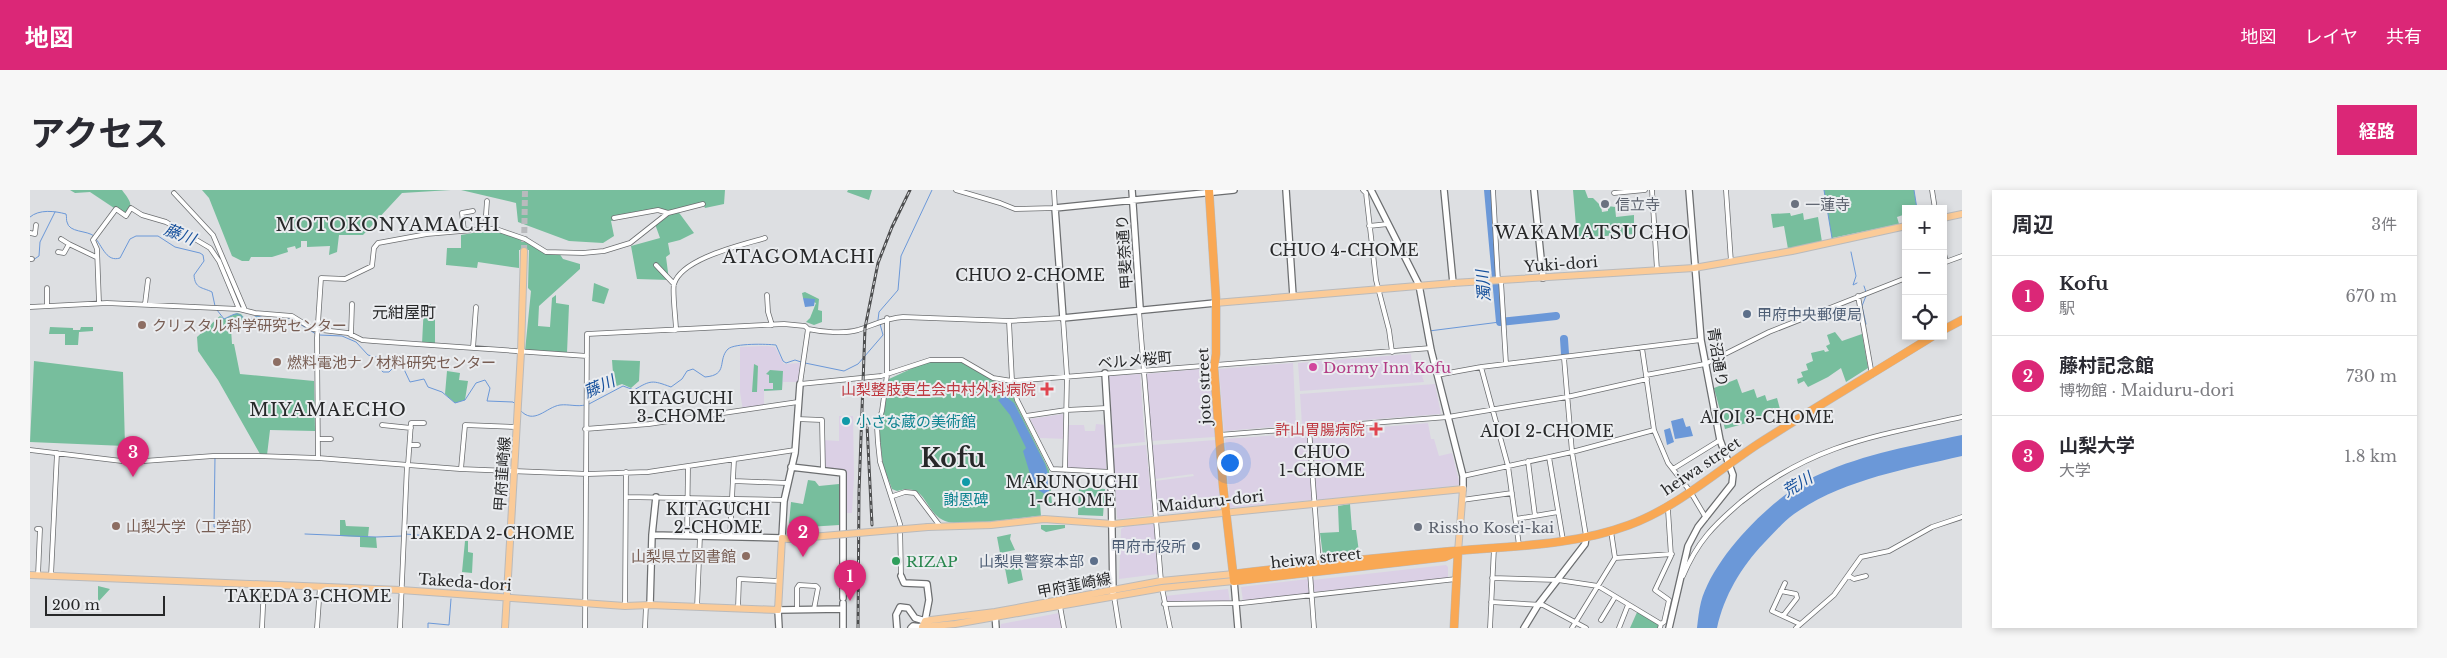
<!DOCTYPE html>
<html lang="ja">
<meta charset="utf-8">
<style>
body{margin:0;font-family:"Libre Baskerville","Noto Sans JP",serif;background:#f7f7f7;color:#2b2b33}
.controls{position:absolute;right:15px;top:15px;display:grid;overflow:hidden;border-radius:0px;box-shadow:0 2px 8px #0003}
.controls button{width:45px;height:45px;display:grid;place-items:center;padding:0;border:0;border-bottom:1px solid #e1e1e2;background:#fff;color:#2b2b33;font:25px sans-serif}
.scale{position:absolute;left:15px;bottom:12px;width:120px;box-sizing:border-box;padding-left:5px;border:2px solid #272829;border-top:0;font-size:14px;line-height:18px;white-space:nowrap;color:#272829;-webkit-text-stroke:4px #eaecef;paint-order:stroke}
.you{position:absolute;left:1199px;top:272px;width:18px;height:18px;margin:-12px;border:4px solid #fff;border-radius:50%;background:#1a73e8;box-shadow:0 0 0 8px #1a73e833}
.badge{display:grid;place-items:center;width:32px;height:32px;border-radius:50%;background:#db2777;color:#fff;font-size:16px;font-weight:700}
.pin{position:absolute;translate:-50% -41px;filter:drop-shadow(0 1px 2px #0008)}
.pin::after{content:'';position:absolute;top:26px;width:18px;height:15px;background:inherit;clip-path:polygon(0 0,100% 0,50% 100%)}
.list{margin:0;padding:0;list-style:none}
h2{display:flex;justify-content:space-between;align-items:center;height:65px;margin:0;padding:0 20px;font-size:21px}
h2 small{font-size:16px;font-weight:400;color:#7c7c81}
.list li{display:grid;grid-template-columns:32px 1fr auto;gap:15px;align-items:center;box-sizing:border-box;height:80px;padding:0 20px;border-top:1px solid #e1e1e2}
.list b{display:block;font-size:19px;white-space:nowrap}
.list p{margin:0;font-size:16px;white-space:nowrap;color:#7c7c81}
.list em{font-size:16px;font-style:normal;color:#7c7c81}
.icon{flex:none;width:28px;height:28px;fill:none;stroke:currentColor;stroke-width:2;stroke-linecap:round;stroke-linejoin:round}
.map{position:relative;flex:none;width:1932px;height:438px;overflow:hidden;border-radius:0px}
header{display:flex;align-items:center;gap:30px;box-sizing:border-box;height:70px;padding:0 25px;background:#db2777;color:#fff}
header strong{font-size:24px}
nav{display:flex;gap:28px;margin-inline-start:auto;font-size:18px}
.intro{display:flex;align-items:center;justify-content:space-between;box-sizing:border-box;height:120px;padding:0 30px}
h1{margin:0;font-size:35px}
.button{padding:12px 22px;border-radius:0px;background:#db2777;color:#fff;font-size:18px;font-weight:700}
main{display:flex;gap:30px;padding:0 30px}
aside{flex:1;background:#fff;border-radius:0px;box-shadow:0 2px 8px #0003}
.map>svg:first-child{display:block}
.commercial{fill:#dbd0e5}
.green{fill:#77be9d}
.water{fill:#6b98d8}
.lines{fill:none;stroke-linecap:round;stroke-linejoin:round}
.stream{stroke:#6b98d8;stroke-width:1}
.river{stroke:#6b98d8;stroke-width:8}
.primary-tunnel{stroke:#b9babd;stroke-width:6;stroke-dasharray:6 3;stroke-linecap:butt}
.street-casing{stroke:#6c6e70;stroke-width:5.5}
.secondary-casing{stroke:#6c6e70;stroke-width:8}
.primary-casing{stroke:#bababb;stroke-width:8}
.highway-casing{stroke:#bababb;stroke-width:9}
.street{stroke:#fff;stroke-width:4}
.secondary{stroke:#fff;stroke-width:5.5}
.primary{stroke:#fbcb98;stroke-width:6}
.highway{stroke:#f9a854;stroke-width:8}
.rail-casing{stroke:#4d4e4f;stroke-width:3}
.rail{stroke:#eaecef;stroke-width:1;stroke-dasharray:4;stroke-linecap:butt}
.primary-bridge-casing{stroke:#bababb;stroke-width:8;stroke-linecap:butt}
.primary-bridge{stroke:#fbcb98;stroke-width:6}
.worship-dot{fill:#6b7280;stroke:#eaecef;stroke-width:2}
.service-dot{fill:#5c6f8a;stroke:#eaecef;stroke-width:2}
.education-dot{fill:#8d6e63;stroke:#eaecef;stroke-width:2}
.hotel-dot{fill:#d1479c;stroke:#eaecef;stroke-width:2}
.health-dot{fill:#e0444e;stroke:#eaecef;stroke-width:2}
.culture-dot{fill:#0f9aa8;stroke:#eaecef;stroke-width:2}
.leisure-dot{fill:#2e9e5b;stroke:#eaecef;stroke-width:2}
.labels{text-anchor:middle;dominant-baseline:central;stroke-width:4;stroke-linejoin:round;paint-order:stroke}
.worship-label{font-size:15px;fill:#5b616d;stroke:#eaecef;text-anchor:start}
.street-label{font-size:15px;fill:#272829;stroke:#eaecef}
.service-label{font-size:15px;fill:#4e5e75;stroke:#eaecef;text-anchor:end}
.education-label{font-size:15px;fill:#785e54;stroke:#eaecef;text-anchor:start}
.hotel-label{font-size:15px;fill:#b23c85;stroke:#eaecef;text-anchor:start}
.health-label{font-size:15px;fill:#be3a42;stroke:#eaecef;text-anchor:end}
.culture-label{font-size:15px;fill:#0d838f;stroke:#eaecef;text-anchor:start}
.leisure-label{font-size:15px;fill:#27864d;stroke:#eaecef;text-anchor:start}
.water-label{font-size:16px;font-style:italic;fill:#16509c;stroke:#eaecef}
.neighbourhood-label{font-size:16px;fill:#272829;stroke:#eaecef}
.quarter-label{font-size:18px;letter-spacing:1px;fill:#272829;stroke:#eaecef}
.town-label{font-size:25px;font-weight:bold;fill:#272829;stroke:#eaecef}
</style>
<header>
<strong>地図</strong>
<nav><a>地図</a><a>レイヤ</a><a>共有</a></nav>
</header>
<div class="intro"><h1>アクセス</h1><a class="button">経路</a></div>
<main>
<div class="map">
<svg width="1932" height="438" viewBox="0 0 1932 438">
<rect width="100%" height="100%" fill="#dddfe2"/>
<path class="commercial" d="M737 156 745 157 754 174 770 173 769 192H753L752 200 734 201V217L713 221 710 202V157Z
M1381 164 1382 176 1394 174 1395 179 1401 178V181L1395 182V185L1392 186 1394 192 1270 201 1268 173Z
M1263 173 1266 235 1194 241 1189 179Z
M1180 178 1185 247 1121 251 1116 184Z
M1110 184 1115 252 1083 255 1079 186Z
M1405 194 1411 224 1272 235 1270 204Z
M1033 224V241H1038V235H1054L1055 241H1065L1066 234 1076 235V280L1037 278V249L1010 248 1000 229Z
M809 226H823L824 286 822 323H812L813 283 793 280V250L809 251Z
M1398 233 1401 249H1404L1409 266 1422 263 1430 295 1287 310 1285 288 1313 287 1312 274 1284 276 1282 243Z
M1277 243 1282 310 1200 318 1195 249Z
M1185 250 1190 317 1188 319 1129 324 1125 291 1164 286 1163 284 1125 289 1122 255Z
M1116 255 1123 325 1089 329 1087 328 1083 258Z
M1124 334 1128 384 1089 389 1091 339 1096 336Z
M1416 375 1418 377V388L1284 402 1283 390Z
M1278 389 1279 404 1213 411 1211 397Z
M1198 399 1200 412H1136L1135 406Z
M1029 423 1032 438H970L971 434Z"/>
<path class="green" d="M40 0H92C100 11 104 14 96 26L60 2 45 3Z
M172 0H421L372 3 333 45H309L307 62 299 65 300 56 277 57V51H271V57L266 59 265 56 257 58 258 62 242 67H221L219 71H212L202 66 179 8Z
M431 0H695L694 14 675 18 673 14 647 20 664 43 650 50 638 53 640 64 636 67 639 90 607 89 601 56 630 48 625 34 638 24 627 20 581 31 584 46 573 53 539 51 488 32 486 13Z
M818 0H842L839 10 817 2Z
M1543 0H1555L1558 8H1563L1571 16 1572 22 1578 21V16L1585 17 1586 27 1604 25V44L1547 48Z
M1794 0H1884L1887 19H1876V24L1867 27 1869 34 1802 48Z
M1760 23 1761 26 1773 23 1774 30 1788 27 1792 52 1758 59 1754 36 1743 38 1741 24Z
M466 39 495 49 516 62 529 63 533 69 550 74V79L509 116 508 136 520 137 522 108 526 105V113L539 115 537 163 495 161 501 101 498 98 499 60H489V78L448 72 447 78 416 75 417 58H431V45Z
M564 93 579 99 574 114 562 111Z
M775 102 789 109 788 120 792 121V132L784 135 776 132 780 128 786 113 773 108 772 103Z
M394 114H401V128L405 129V155L392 154Z
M207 123 211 124 217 131 227 126 238 129 234 136 201 139 202 154H204L210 184 284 191 285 241 240 240 237 265 230 264 188 190 168 161 167 147 190 126 194 129Z
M20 137 43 138V140H50L51 137H63V141L49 142 48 155H35V144H19Z
M1805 142 1812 151 1832 144 1838 178 1816 192 1811 178 1798 187 1778 197 1774 191 1768 194 1767 189 1773 187 1771 182 1778 180 1776 174 1783 171 1781 163 1794 160 1795 162 1799 161 1796 156 1800 154 1797 145Z
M582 170 610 171 609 191 601 198 592 194 584 197Z
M900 170H932L971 193 980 195 985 212 1019 280 1022 314H1010L1011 326C990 327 931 338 915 331 893 322 898 292 867 301L862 299 853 275 849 241 850 231 854 223 859 189Z
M4 171 93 182 95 256 0 252Z
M724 174 728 176 727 202H722Z
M740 180 753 181 752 200 734 201V199H743V193H739V185L736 184Z
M417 181 430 183 429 190 438 191 435 210 425 213 415 204Z
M1707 189 1712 203 1724 199 1727 208 1735 205 1737 211 1747 208 1750 219 1738 222V227L1695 239 1684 198Z
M778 290 785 291 789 296 809 294V335L763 338 759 333 761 312 773 314Z
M1049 297 1075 299 1073 326 1048 325Z
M1320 314 1322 340H1326L1329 362 1293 366 1290 343 1309 342 1308 316Z
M310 330H315L316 336 339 337 338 347H346L347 358 330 357V347L310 346Z
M1011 335H1035V338L1016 342 1011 339Z
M981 344 980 349 985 360 970 363 967 347Z
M435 351H438V362L443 363 442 383 432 382Z
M979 367 981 372 989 370 993 390 978 394 973 368Z
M68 396 80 399 69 411 68 409Z
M1608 420 1631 434 1630 438H1600Z"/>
<path class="water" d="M773 108 785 109 784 116 775 117Z
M975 206 984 213 1015 274 1019 287V307L1004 297 993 261 996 258 980 225 968 210Z
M1653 228 1656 237 1660 236 1663 246 1645 249 1641 231Z
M1640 238 1644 252 1637 255 1634 240Z
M1932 245V266C1876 279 1812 290 1764 324 1753 332 1744 343 1734 353 1711 377 1694 406 1687 438H1667C1668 429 1669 420 1671 412 1684 365 1746 303 1790 284 1834 264 1885 255 1932 245Z"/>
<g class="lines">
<path class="stream" d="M1794 0 1802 48
M1884 0 1887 19
M0 27C9 19 25 21 36 24 37 27 36 30 37 32 39 43 57 40 64 46
M66 49C73 58 77 72 90 68L100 49 106 46H128L145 57 170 63 173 65 174 71 164 85C165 99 172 97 182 102L185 116
M1821 62 1826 86 1823 95 1827 93
M3 70 9 66 10 52 25 22
M1834 96 1836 102
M187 120 194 129C207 123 206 121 217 131L227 126 238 129 260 128 286 144
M848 130 849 122 868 100 871 66 902 0
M1836 134 1832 116 1836 106
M1399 141 1470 132
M289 145 312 146 326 152 338 165 349 168V178L353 182H359L366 175H372L380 192 394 189 398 197 412 202 425 213 435 210 446 193 455 190 460 198 457 211 483 212 486 215
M775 173 814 181 828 174 853 145 850 134
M559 214 593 196 604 200C621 190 622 190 641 197L652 189 657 181 663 179 675 187C699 185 687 170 698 159 705 153 737 154 746 155L753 171 756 173 765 170 771 172
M490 220C504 236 516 217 530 215 539 214 547 217 555 215
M185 267 184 337H200
M275 344 346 347 372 346
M375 344 424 348
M398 438V433L419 435 421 409"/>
<path class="river" d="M1458 0 1470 132 1526 126
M1534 149 1535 164"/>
<path class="primary-tunnel" d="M494 61 495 0"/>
<g class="street-casing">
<path id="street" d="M926 0 970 13 985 19 1025 18 1024 0
M1333 0 1336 3 1346 90 1359 140 1362 162
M1463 0 1468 91
M1622 0 1627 80
M1696 0 1701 72
M1902 0 1905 19
M144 3 183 45 215 120
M1584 3 1615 0
M584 28 628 20 638 23
M1339 36 1358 34
M455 39 457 11
M434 41 432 23 443 21
M0 43 5 44 6 35
M31 49 39 54
M1913 59 1916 72
M28 62 34 63 39 54 66 67
M0 69H2
M1913 73 1932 66
M626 75 644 94
M1471 91 1476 174
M737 105 738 122 742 135
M1828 106 1842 185
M69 113 67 59 63 50 86 19 96 26 101 18 112 25 136 32 180 58 189 71 209 119
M115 114 118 90
M17 116V98
M0 117 77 113 209 119 225 123 262 126 283 139 318 143 332 150 343 151 557 166
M1109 121 1131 391
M857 128V185L852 221 847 237 848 253 850 272 870 334 871 386
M979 131 982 191 987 210 1022 279 1081 282
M778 139 770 194 851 186 900 170H932L963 188 982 191 1401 158
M646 140C646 131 642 101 644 94 652 68 712 55 735 48
M321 145 322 114
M443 158 446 117
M1612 158 1624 240 1638 273 1660 301 1676 328
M1534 168 1542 262 1556 346
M1451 177 1478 276 1489 355
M1407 185 1451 177 1671 150
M1616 185 1675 174 1739 142 1876 88
M996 226 1036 220 1077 218
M767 229 792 230 793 280
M352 235 381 238
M1279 238 1289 374
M555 239 619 234 768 212
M1189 245 1418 227 1537 207 1617 189
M288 249H301
M380 255H388
M0 260 100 272 183 266H228L288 268 430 279 558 284 618 282 765 260
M1519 267 1533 350
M288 268 287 148 291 88 315 89 342 76 344 58 348 53 397 44 455 39H466L495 49 516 62 553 63 574 61 600 53 638 23 673 14
M1498 271 1505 326
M378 275 381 233H394
M431 279 435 235 487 237
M1643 279 1690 250
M1433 286 1542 262 1624 240
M704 291 757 293
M863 306 875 302 885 303 910 336
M596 307 754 310
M1432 310 1482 303
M1486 329 1528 322
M7 339H10L8 385
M657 346 658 276
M700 347 704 269
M1585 368 1642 364
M1280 382 1284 438
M21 386 27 263
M1653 386C1667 352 1684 335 1711 312 1783 254 1846 246 1932 227
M1819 386 1824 389 1836 386
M1462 388 1528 390 1568 396 1631 434 1630 438
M1755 393 1742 421 1770 434
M1132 398 1140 438
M1751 401 1766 404 1767 408 1753 426
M1084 406 1089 438
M1461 412 1513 415 1556 438
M1134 414 1212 413 1426 389
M595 416 596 282
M1030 416 1034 438
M667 417 670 346
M708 418 709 389 749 391
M767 419V398L769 395 786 396 788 398 784 419
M1571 430 1585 407
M1631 434 1634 432 1639 410 1625 400 1641 366 1638 320 1636 316
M232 438 234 395
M287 438 290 396
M370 438 377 275
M555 438 557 144 754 134 775 136 778 139C792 142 814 144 828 140 844 135 856 128 873 127L979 131 1033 128 1037 186 1035 280
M615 438 616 415
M1460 438 1464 358
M1542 438 1585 368 1581 341
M1589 438 1598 415
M1766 438 1804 405 1831 367 1859 361 1902 337 1932 327"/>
</g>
<g class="secondary-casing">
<path id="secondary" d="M1102 0 1110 118 1109 121
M1256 0 1263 106
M1341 0 1389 95 1401 160 1433 286V299
M1414 0 1423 93
M1504 0 1513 88
M1185 113 1033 128 1025 18 1204 0
M1075 183 1081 282 1083 404
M761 277 813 283V408
M622 345 626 307
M1204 391 1208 438
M813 413V438
M620 415 622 345 752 348 754 311 765 263 770 194
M965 423 966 438
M749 438 748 420 813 419
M867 438 866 425 870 417 878 418 885 428 895 431 899 410 897 394 874 393 871 386
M881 438 883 436 892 437
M1494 438 1508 415 1555 354 1556 347
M1639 438 1658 356 1668 337 1702 294 1703 285 1690 250 1671 150 1659 0"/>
</g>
<g class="primary-casing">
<path id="primary" d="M1913 28 1932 24
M1185 113 1423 93 1664 78 1762 61 1876 36
M898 337 961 335 1014 329 1083 334 1433 299 1428 362
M0 385 371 400 595 416 620 415 748 420 752 348 758 349
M892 437 925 434 1132 398 1204 391
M475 438 491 162 494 61
M892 438 895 431 901 430 965 422 1131 391 1204 384"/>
</g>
<g class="highway-casing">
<path id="highway" d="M1179 0 1186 109V164L1184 178 1193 296 1204 391 1415 367 1424 363
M1913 140 1932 130
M1204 384C1273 376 1342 368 1412 362 1474 356 1540 357 1599 335 1646 318 1687 281 1728 254 1786 217 1845 182 1903 146
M1424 438 1428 362"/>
</g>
<use href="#street" class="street"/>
<use href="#secondary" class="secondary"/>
<use href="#primary" class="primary"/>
<use href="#highway" class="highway"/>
<g class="rail-casing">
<path id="rail" d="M837 235 842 335
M828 438 829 302 835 138 848 73 862 37 880 0"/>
</g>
<use href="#rail" class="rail"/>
<g class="primary-bridge-casing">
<path id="primary-bridge" d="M758 349 898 337"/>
</g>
<use href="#primary-bridge" class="primary-bridge"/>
</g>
<g class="worship-dot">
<circle cx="1575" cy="14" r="5"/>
<circle cx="1765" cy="14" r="5"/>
<circle cx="1388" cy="337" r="5"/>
</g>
<g class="service-dot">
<circle cx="1717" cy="124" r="5"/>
<circle cx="1166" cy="356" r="5"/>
<circle cx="1064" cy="371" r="5"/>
</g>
<g class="education-dot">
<circle cx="112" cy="135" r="5"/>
<circle cx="247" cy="172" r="5"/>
<circle cx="86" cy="336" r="5"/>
<circle cx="716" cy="366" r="5"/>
</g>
<circle class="hotel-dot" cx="1283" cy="177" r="5"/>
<g class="health-dot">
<path d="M1014.5 191.5h5v5h5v5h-5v5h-5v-5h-5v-5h5z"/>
<path d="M1343.5 231.5h5v5h5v5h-5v5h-5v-5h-5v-5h5z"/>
</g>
<g class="culture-dot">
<circle cx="816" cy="231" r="5"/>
<circle cx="936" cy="292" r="5"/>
</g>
<circle class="leisure-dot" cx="866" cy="371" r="5"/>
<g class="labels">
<g class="worship-label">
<text x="1585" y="14">信立寺</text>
<text x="1775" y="14">一蓮寺</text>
<text x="1398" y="337">Rissho Kosei-kai</text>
</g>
<g class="street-label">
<text transform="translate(1094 62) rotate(-94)">甲斐奈通り</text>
<text transform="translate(1531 74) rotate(-4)">Yuki-dori</text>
<text transform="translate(1688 167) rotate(81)">青沼通り</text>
<text transform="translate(1105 170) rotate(-5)">ベルメ桜町</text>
<text transform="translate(1174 196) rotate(-92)">joto street</text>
<text transform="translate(1671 276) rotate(-34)">heiwa street</text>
<text transform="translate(472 284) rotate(-86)">甲府韮崎線</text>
<text transform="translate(1181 311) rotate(-6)">Maiduru-dori</text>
<text transform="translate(1286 368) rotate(-6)">heiwa street</text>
<text transform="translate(435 392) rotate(4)">Takeda-dori</text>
<text transform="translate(1044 395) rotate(-11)">甲府韮崎線</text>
</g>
<g class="service-label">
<text x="1727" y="124" text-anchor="start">甲府中央郵便局</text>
<text x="1156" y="356">甲府市役所</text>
<text x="1054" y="371">山梨県警察本部</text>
</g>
<g class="education-label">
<text x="122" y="135">クリスタル科学研究センター</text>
<text x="257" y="172">燃料電池ナノ材料研究センター</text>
<text x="96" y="336">山梨大学（工学部）</text>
<text x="706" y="366" text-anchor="end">山梨県立図書館</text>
</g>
<g class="hotel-label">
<text x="1293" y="177">Dormy Inn Kofu</text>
</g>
<g class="health-label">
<text x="1006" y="199">山梨整肢更生会中村外科病院</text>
<text x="1335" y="239">許山胃腸病院</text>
</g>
<g class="culture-label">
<text x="826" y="231">小さな蔵の美術館</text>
<text x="936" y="309" text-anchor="middle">謝恩碑</text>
</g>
<g class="leisure-label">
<text x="876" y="371">RIZAP</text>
</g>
<g class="water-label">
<text transform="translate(150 44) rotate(21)">藤川</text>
<text transform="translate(1453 96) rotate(-95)">濁川</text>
<text transform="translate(569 196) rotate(-24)">藤川</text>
<text transform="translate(1767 294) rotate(-31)">荒川</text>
</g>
<g class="neighbourhood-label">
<text x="1314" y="60">CHUO 4-CHOME</text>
<text x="1000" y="85">CHUO 2-CHOME</text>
<text x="374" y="122">元紺屋町</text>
<text x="651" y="208">KITAGUCHI<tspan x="651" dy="18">3-CHOME</tspan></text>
<text x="1737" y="227">AIOI 3-CHOME</text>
<text x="1517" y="241">AIOI 2-CHOME</text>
<text x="1292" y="262">CHUO<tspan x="1292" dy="18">1-CHOME</tspan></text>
<text x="1042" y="292">MARUNOUCHI<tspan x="1042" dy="18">1-CHOME</tspan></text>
<text x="688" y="319">KITAGUCHI<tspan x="688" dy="18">2-CHOME</tspan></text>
<text x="461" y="343">TAKEDA 2-CHOME</text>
<text x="278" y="406">TAKEDA 3-CHOME</text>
</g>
<g class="quarter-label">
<text x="358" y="35">MOTOKONYAMACHI</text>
<text x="1562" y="43">WAKAMATSUCHO</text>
<text x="769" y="67">ATAGOMACHI</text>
<text x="298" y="220">MIYAMAECHO</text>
</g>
<g class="town-label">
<text x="923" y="268">Kofu</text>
</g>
</g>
</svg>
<div class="controls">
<button>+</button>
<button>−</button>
<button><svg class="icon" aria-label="locate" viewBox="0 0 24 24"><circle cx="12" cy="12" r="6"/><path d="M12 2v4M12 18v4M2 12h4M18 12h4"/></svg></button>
</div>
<div class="scale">200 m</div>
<div class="you"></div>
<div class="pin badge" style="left:820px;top:411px">1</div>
<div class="pin badge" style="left:773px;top:367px">2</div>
<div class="pin badge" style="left:103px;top:287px">3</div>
</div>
<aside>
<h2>周辺<small>3件</small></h2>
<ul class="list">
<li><span class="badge">1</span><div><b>Kofu</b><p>駅</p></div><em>670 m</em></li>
<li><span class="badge">2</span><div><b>藤村記念館</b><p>博物館 · Maiduru-dori</p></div><em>730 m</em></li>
<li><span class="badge">3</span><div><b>山梨大学</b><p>大学</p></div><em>1.8 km</em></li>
</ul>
</aside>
</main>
